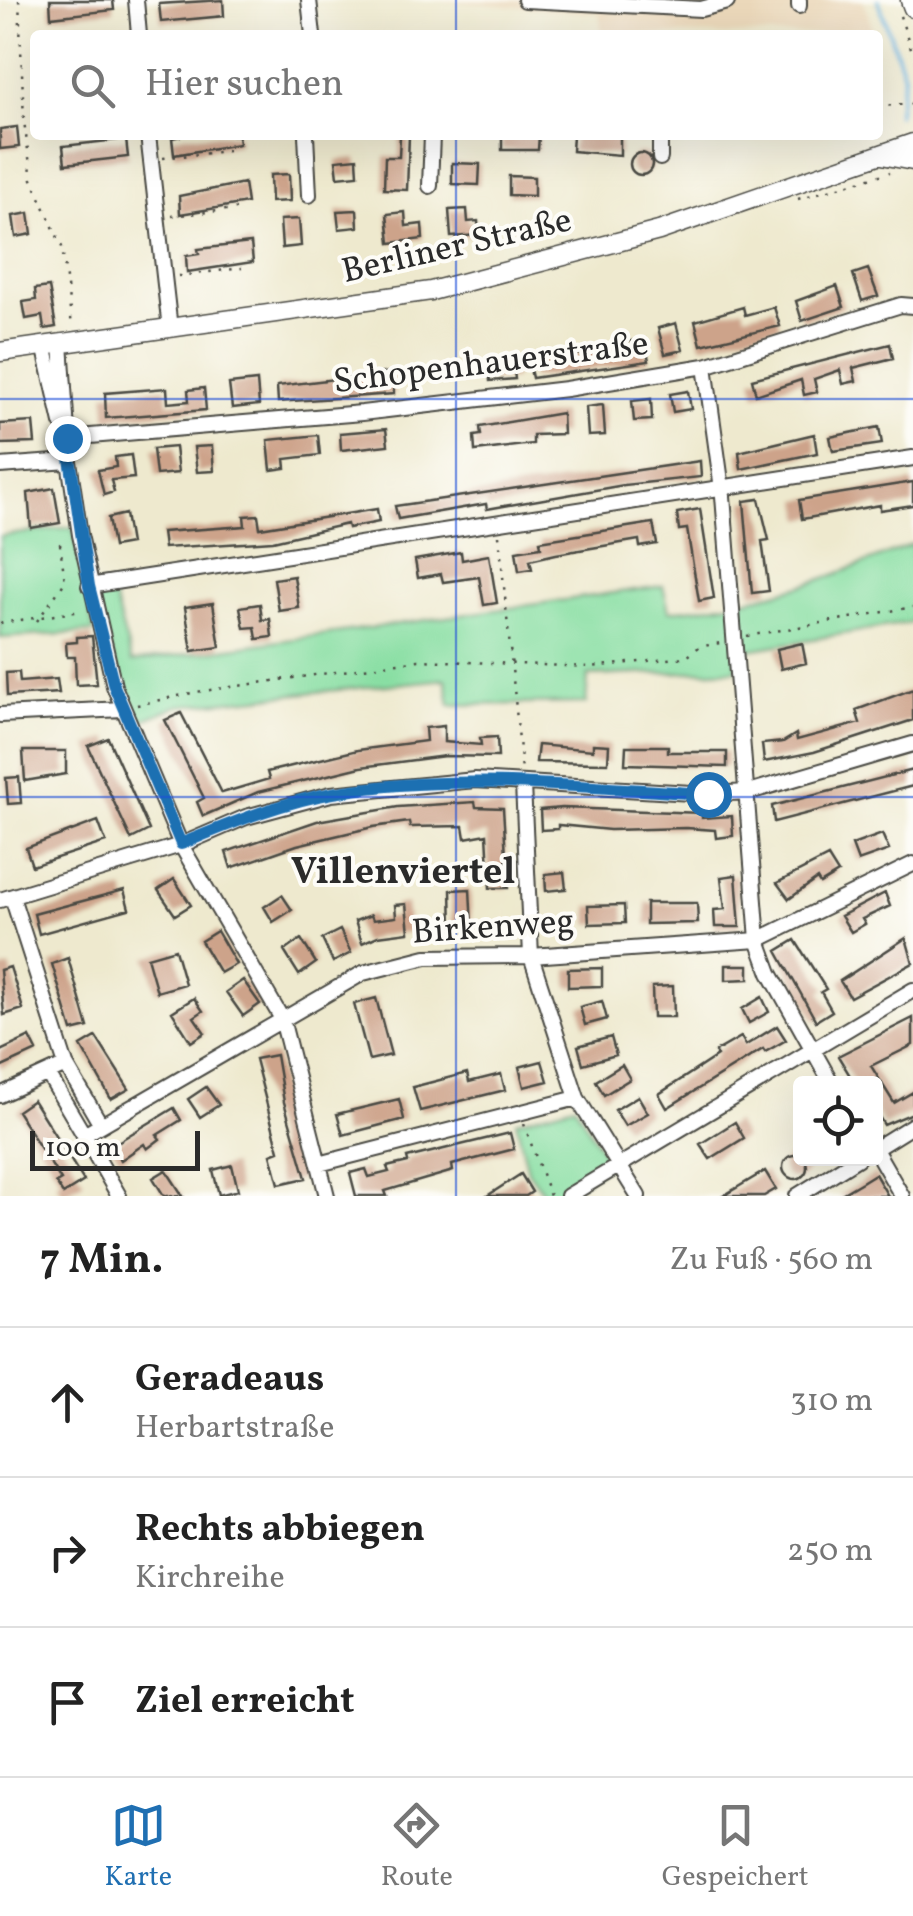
<!DOCTYPE html>
<html lang="de">
<meta charset="utf-8">
<style>
body{margin:0;font-family:Vollkorn,serif;background:#f2f2f2;color:#222}
.controls{position:absolute;right:30px;bottom:30px;display:grid;overflow:hidden;border-radius:10px;box-shadow:0 10px 40px #0002}
.controls button{width:90px;height:90px;display:grid;place-items:center;padding:0;border:0;border-bottom:2px solid #e0e0e0;background:#fff;color:#222;font:50px sans-serif}
.scale{position:absolute;left:30px;bottom:25px;width:170px;box-sizing:border-box;padding-left:10px;border:5px solid #2b2b2b;border-top:0;font-size:28px;line-height:35px;white-space:nowrap;color:#2b2b2b;-webkit-text-stroke:8px #fdfcf7;paint-order:stroke}
.stop{position:absolute;width:30px;height:30px;margin:-22px;border:8px solid #1f6fb2;border-radius:50%;background:#fff}
.stop.end{background:#1f6fb2;border-color:#fff;box-shadow:0 2px 10px #0008}
.list{margin:0;padding:0;list-style:none}
h2{display:flex;justify-content:space-between;align-items:center;height:130px;margin:0;padding:0 40px;font-size:42px}
h2 small{font-size:32px;font-weight:400;color:#767676}
.list li{display:grid;grid-template-columns:65px 1fr auto;gap:30px;align-items:center;box-sizing:border-box;height:150px;padding:0 40px;border-top:2px solid #e0e0e0}
.list b{display:block;font-size:38px;white-space:nowrap}
.list p{margin:0;font-size:32px;white-space:nowrap;color:#767676}
.list em{font-size:32px;font-style:normal;color:#767676}
.icon{flex:none;width:55px;height:55px;fill:none;stroke:currentColor;stroke-width:2;stroke-linecap:round;stroke-linejoin:round}
.map{position:relative;flex:none;width:913px;height:1196px;overflow:hidden}
.search{position:absolute;background:#fff;box-shadow:0 10px 40px #0002;left:30px;right:30px;top:30px;height:110px;display:flex;align-items:center;gap:25px;box-sizing:border-box;padding:0 35px;border-radius:10px;color:#767676;font-size:38px}
.sheet{height:580px;background:#fff}
nav{display:flex;justify-content:space-around;align-items:center;box-sizing:border-box;height:140px;border-top:2px solid #e0e0e0;background:#fff;font-size:28px;color:#767676}
nav a{display:grid;justify-items:center;gap:5px}
nav .on{color:#1f6fb2}
.map>svg:first-child{display:block}
.built{fill:#ebd8ba}
.green{fill:#87dea2;stroke:#598466;stroke-width:2.5}
.lines{fill:none;stroke-linecap:round;stroke-linejoin:round}
.stream{stroke:#68b6e2;stroke-width:4}
.building{fill:#cda38a}
.minor-casing{stroke:#484843;stroke-width:18}
.major-casing{stroke:#484843;stroke-width:21}
.path{stroke:#484843;stroke-width:2.5;stroke-dasharray:2.5 8;stroke-linecap:butt}
.minor{stroke:#fff;stroke-width:14}
.major{stroke:#fff;stroke-width:18}
.route{stroke:#1f6fb2;stroke-width:12}
.grid{fill:none;stroke:#1d4ed8;stroke-width:2.5;stroke-opacity:0.55}
.labels{text-anchor:middle;dominant-baseline:central;stroke-width:8;stroke-linejoin:round;paint-order:stroke}
.street-label{font-size:35px;fill:#2b2b2b;stroke:#fdfcf7}
.neighbourhood-label{font-size:38px;font-weight:bold;fill:#2b2b2b;stroke:#fdfcf7}
</style>
<div class="map">
<svg width="913" height="1196" viewBox="0 0 913 1196">
<rect width="100%" height="100%" fill="#fdfcf7"/>
<filter id="ink" filterUnits="userSpaceOnUse"><feTurbulence type="fractalNoise" baseFrequency=".01" numOctaves="2"/><feDisplacementMap in="SourceGraphic" scale="20" xChannelSelector="R" yChannelSelector="G"/><feConvolveMatrix kernelMatrix="1 2 1 2 8 2 1 2 1" color-interpolation-filters="sRGB"/></filter>
<filter id="wash" filterUnits="userSpaceOnUse"><feTurbulence type="fractalNoise" baseFrequency=".0048" numOctaves="4" result="noise"/><feDisplacementMap in="SourceGraphic" scale="40" xChannelSelector="R" yChannelSelector="G"/><feGaussianBlur stdDeviation="2.25" result="paint"/><feColorMatrix in="noise" values="0 0 0 0 0 0 0 0 0 0 0 0 0 0 0 0 0 1.4 0 .05"/><feComposite in="paint" operator="in"/></filter>
<g filter="url(#wash)">
<rect width="100%" height="100%" fill="#eee9ce"/>
<path class="built" d="M433 0H863L875 35H602L599 13Z"/>
<path class="green" d="M73 527 94 632 0 638V536Z
M913 544V622L737 652 736 670 588 676 586 703 450 705 446 679 178 706 133 724 94 593 112 591 132 662 663 586 669 611C767 602 823 581 913 544Z
M575 1105 610 1165 559 1196H546L528 1171 516 1121Z"/>
<g class="lines">
<path class="stream" d="M878 0 904 75 897 115"/>
</g>
<g id="blocks">
<path class="building" d="M50 0H113L114 10 51 17Z
M223 0 224 16 161 22 159 4Z
M17 127 19 147 0 149V129Z
M185 135H238L239 144 174 155 172 138Z
M400 135H409L407 190 384 189 385 157H399Z
M502 135H539L538 150H502Z
M573 135H620V155L572 151Z
M126 139 128 157 65 164 63 146Z
M630 164a11 11 0 1 1 22 0a11 11 0 1 1-22 0Z
M357 158 358 175 338 177 336 160Z
M452 163 480 164 479 185 452 184Z
M289 174 290 201 271 202 270 175Z
M509 176 534 177V196L509 195Z
M244 183 247 203 180 214 179 196Z
M467 209 468 222 478 221 479 235 451 237 449 210Z
M357 210 358 227 339 229 337 211Z
M405 212 406 226 422 224 423 239 390 243 387 214Z
M29 213 32 234 16 237 13 216Z
M299 219 301 246 282 248 280 220Z
M251 243 253 262 187 272 186 256 199 254 198 249Z
M868 269 878 296 862 301 853 274Z
M837 286 844 307 802 321 796 301Z
M49 287 56 327 44 329 42 316 26 319 23 302 36 300 35 289Z
M743 307 745 315 774 307 780 326 701 345 695 321Z
M676 323 683 350 665 354 658 328Z
M645 339 649 361 532 378 528 359 593 353 591 347Z
M890 344 893 358 853 368 856 381 843 384 840 370 814 379 817 392 804 395 801 380 756 395 752 379Z
M513 363 515 379 490 381 489 365Z
M393 372 394 394 278 402 277 386Z
M257 381 259 405 232 408 229 384Z
M167 388 168 403 189 401 188 390 204 388 206 410 106 418 105 393Z
M688 391 691 409 673 412 670 394Z
M651 399 652 420 634 421 632 401Z
M603 405 605 435 588 436 586 407Z
M562 413 563 434 533 435V444L475 451 474 436 481 435 480 427Z
M33 422 35 443 0 444V424Z
M879 427 882 444 833 451 830 437Z
M386 429 388 445 341 450 340 433Z
M814 434 817 453 741 469 739 452Z
M318 435 320 455 285 459 286 468 271 470 268 440Z
M212 446 214 471 197 472 194 447Z
M175 447 178 473 156 475 153 449Z
M131 455 134 478 111 480 114 492 104 495 98 470 116 467 115 457Z
M700 461 701 477 624 485 487 509 486 504 398 519 395 506Z
M913 482V505L880 510V505L802 519 799 500Z
M54 488 60 523 31 528 28 493Z
M759 499 769 540 762 541 769 591 752 593 744 501Z
M377 509 379 522 348 528 347 524 273 541 164 548 162 532 245 526 244 516 258 515 260 528Z
M700 509 714 598 699 601 687 529 679 530 677 513Z
M125 514 130 544 113 547 108 518Z
M653 523 657 544 640 547 639 540 556 554 530 560 532 569 519 571 516 551 541 547 540 541Z
M461 552 462 560 489 555 497 603 484 605 479 577 443 582 441 574 418 578 415 560Z
M294 576 299 608 279 611 274 579Z
M213 603 220 647 192 651 185 607Z
M260 604 262 620 270 619 272 637 257 639 255 627 244 628 240 607Z
M92 636 97 684 76 685 75 657H67L66 643 77 642V637Z
M802 643 806 663 781 669 777 649Z
M19 672 20 682 57 679 59 693 7 696 6 673Z
M913 689V720L814 752 764 762 762 744 783 742 796 734 797 740 860 723 856 710Z
M181 713 222 793 269 779 267 772 358 750 426 741 425 728 444 726V742L481 745 480 738 497 737 498 757 445 756 361 767 258 792 203 816 197 802 204 798 165 720Z
M108 738 149 830 131 839 88 746Z
M593 744 609 745 608 763 536 762 538 745 593 750Z
M626 746H668V752H727V767L625 764Z
M23 751H66V774L25 781Z
M913 770V786L774 822 772 806Z
M19 777 21 803 8 804 6 778Z
M475 802 476 807 503 808 508 888H490L487 834 465 838 463 826 410 827 409 822 373 827 297 845 231 868 226 852 317 821 398 807Z
M562 808 702 813V818L732 816 733 836 716 838 715 830 686 828 610 830 558 825V829L541 830 540 810Z
M98 821 106 842 32 866 26 848Z
M882 834 889 850 858 861 852 845Z
M828 857 838 873 820 884 817 879 789 899 777 883Z
M564 872 566 889 546 891 545 874Z
M736 875 740 927H715L714 910 725 909 721 877Z
M174 879 191 905 175 915 158 890Z
M470 889 472 928 452 929 451 890Z
M124 890 129 909 39 934 34 914Z
M885 893 890 906 862 919 865 924 851 932 841 916Z
M282 895 292 910 273 922 264 907Z
M646 903H697L698 923 646 924Z
M406 904 409 932 378 936 362 943 355 921 371 915 373 920 396 917 395 905Z
M624 905 625 923 589 924 588 906Z
M340 930 351 953 333 962 322 939Z
M217 931 236 964 220 973 201 941Z
M906 938 913 963 850 997 840 981Z
M301 939 316 963 299 975 284 951Z
M795 940 826 989 821 992 832 1011 816 1021 777 951Z
M175 949 185 984 157 992 147 957Z
M68 958 88 1027 72 1031 52 964Z
M726 965H749V979L726 980Z
M10 967 23 1009 4 1015 0 970Z
M602 968V986L568 987V969Z
M243 980 260 1004 243 1016 226 992Z
M673 986 674 1017H653L652 987Z
M762 997 769 1012 749 1023 742 1009Z
M194 998 203 1011 194 1017 205 1033 191 1042 172 1012Z
M376 998 391 1055 369 1060 354 1004Z
M602 1001 607 1019 585 1025 580 1007Z
M913 1018V1045L871 1066 894 1103 913 1092V1113L884 1125 876 1112V1084H855L838 1056Z
M777 1026 786 1040 765 1052 763 1049 667 1108 659 1094 717 1056 715 1052 741 1037 746 1045Z
M30 1037 37 1051 0 1068V1051Z
M96 1037 129 1089 111 1099 81 1046Z
M611 1037 616 1055 583 1064 578 1046Z
M276 1055 284 1102 306 1178 279 1184 271 1154 279 1151 255 1059Z
M542 1061 548 1081 524 1087 519 1067Z
M622 1065 630 1079 604 1095 596 1081Z
M467 1073 469 1082 501 1074 505 1090 420 1111 413 1087Z
M206 1087 219 1105 200 1117 188 1099Z
M638 1096 648 1113 625 1126 615 1110Z
M399 1099 404 1119 343 1135 337 1114Z
M33 1100 84 1181 63 1194 56 1183 61 1180 17 1111Z
M174 1108 181 1120 157 1135 160 1139 147 1149 144 1144 121 1160 111 1146Z
M735 1122 744 1138 710 1159 700 1144Z
M510 1133 514 1149 452 1165 453 1171 385 1191 387 1196H356L350 1173 366 1169 369 1177 389 1172 387 1167 408 1162 407 1158Z
M783 1167a12 12 0 1 1 24 0a12 12 0 1 1-24 0Z
M232 1165 238 1190 219 1195 213 1170Z
M166 1170 183 1196H164L153 1178Z
M765 1171 776 1189 764 1196H723Z
M521 1174 532 1192 526 1196H487Z
M875 1174 888 1196H838L862 1182Z"/>
</g>
</g>
<g filter="url(#ink)">
<use href="#blocks" fill-opacity="0" stroke="#484843" stroke-width="2.5"/>
<g class="lines">
<g class="minor-casing">
<path id="minor" d="M136 0 139 35
M309 0 313 35
M525 0 701 9 727 2
M799 6V0
M148 135 170 329
M306 135 309 195
M660 158V135
M430 186 432 135
M61 343 69 461 80 535 114 686 181 845 282 1019 327 1196
M44 345 62 423
M705 366 723 496 758 940 770 973 832 1084
M67 438 362 413 566 389 705 366 901 305 913 306
M0 466 69 461
M89 586 913 458
M0 715 123 709
M523 785 531 956 577 1098 638 1196
M12 897 66 1065 101 1125
M0 900 181 845 246 817 331 794 475 780 708 794 749 792 913 744
M48 1074 84 1135
M0 1095 66 1065
M876 1148 913 1125
M876 1151 902 1196
M319 1164 577 1098
M119 1196 84 1135 363 973 426 957 531 956 758 940 913 864
M568 1196 913 990
M797 1196 858 1158"/>
</g>
<g class="major-casing">
<path id="major" d="M910 0 913 8
M882 155 913 161
M0 352 431 291 659 231 913 143"/>
</g>
<path class="path" d="M19 0 24 121 32 179 62 247 72 326
M900 16 913 54
M878 106 913 104
M163 158 228 151
M798 199 890 172
M172 216 236 209
M178 276 242 268
M499 535 522 771
M913 575V592
M37 621 65 582 60 544 67 541
M0 623 82 611
M747 636 913 607
M137 705 196 692 419 660 591 667 687 657 699 647 720 643
M524 1124 550 1196"/>
<use href="#minor" class="minor"/>
<use href="#major" class="major"/>
</g>
</g>
<g class="lines" filter="url(#ink)">
<path class="route" d="M67 438 89 586 114 686 181 844C230 824 281 802 333 793 457 772 584 788 708 794"/>
</g>
<path class="grid" d="M456 0V35M456 135V1196M0 399H913M0 797H913"/>
<g class="labels">
<g class="street-label">
<text transform="translate(457 247) rotate(-13)">Berliner Straße</text>
<text transform="translate(491 364) rotate(-7)">Schopenhauerstraße</text>
<text transform="translate(493 928) rotate(-4)">Birkenweg</text>
</g>
<g class="neighbourhood-label">
<text x="403" y="873">Villenviertel</text>
</g>
</g>
</svg>
<div class="controls">
<button><svg class="icon" aria-label="locate" viewBox="0 0 24 24"><circle cx="12" cy="12" r="6"/><path d="M12 2v4M12 18v4M2 12h4M18 12h4"/></svg></button>
</div>
<div class="scale">100 m</div>
<div class="stop" style="left:708px;top:794px"></div>
<div class="stop end" style="left:67px;top:438px"></div>
<div class="search"><svg class="icon" aria-label="search" viewBox="0 0 24 24"><circle cx="10" cy="10" r="6"/><path d="M15 15l6 6"/></svg>Hier suchen</div>
</div>
<section class="sheet">
<h2>7 Min.<small>Zu Fuß · 560 m</small></h2>
<ul class="list">
<li><svg class="icon" aria-label="ahead" viewBox="0 0 24 24"><path d="M12 20V5M6 11l6-6 6 6"/></svg><div><b>Geradeaus</b><p>Herbartstraße</p></div><em>310 m</em></li>
<li><svg class="icon" aria-label="right" viewBox="0 0 24 24"><path d="M7 20v-9h11M14 6l5 5-5 5"/></svg><div><b>Rechts abbiegen</b><p>Kirchreihe</p></div><em>250 m</em></li>
<li><svg class="icon" aria-label="arrive" viewBox="0 0 24 24"><path d="M6 21V4h12l-3 4 3 4H6"/></svg><div><b>Ziel erreicht</b></div></li>
</ul>
</section>
<nav>
<a class="on"><svg class="icon" aria-label="map" viewBox="0 0 24 24"><path d="M3 6l6-2 6 2 6-2v14l-6 2-6-2-6 2zM9 4v14M15 6v14"/></svg>Karte</a>
<a><svg class="icon" aria-label="directions" viewBox="0 0 24 24"><path d="M12 3l9 9-9 9-9-9zM9 14v-3h6M13 9l2 2-2 2"/></svg>Route</a>
<a><svg class="icon" aria-label="saved" viewBox="0 0 24 24"><path d="M7 4h10v16l-5-4-5 4z"/></svg>Gespeichert</a>
</nav>
